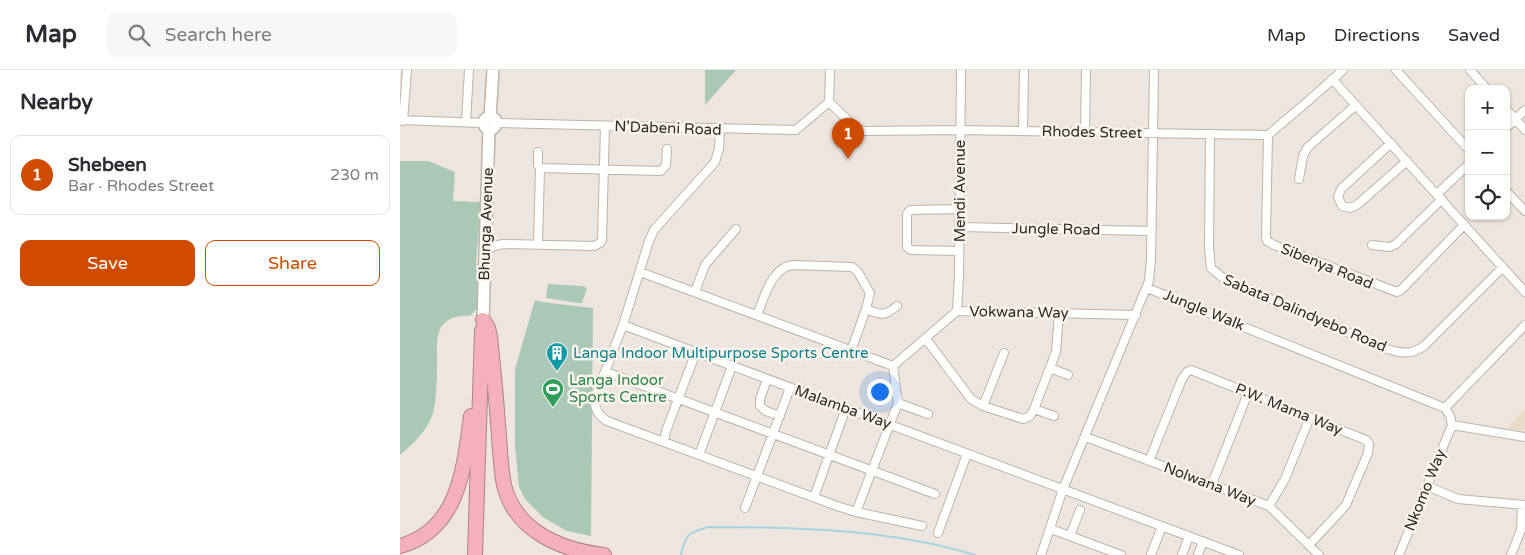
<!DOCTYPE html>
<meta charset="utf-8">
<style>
body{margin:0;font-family:"Varela Round",sans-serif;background:#f7f7f7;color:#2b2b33}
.controls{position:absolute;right:15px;top:15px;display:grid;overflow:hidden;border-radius:10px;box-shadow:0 1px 4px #0004}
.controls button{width:45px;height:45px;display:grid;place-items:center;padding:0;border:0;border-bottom:1px solid #e1e1e2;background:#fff;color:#2b2b33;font:25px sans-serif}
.you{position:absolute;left:479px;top:321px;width:18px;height:18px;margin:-12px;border:4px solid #fff;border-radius:50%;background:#1a73e8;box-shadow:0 0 0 8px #1a73e833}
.badge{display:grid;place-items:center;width:32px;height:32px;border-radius:50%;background:#cf4b00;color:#fff;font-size:16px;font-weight:700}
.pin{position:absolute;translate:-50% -41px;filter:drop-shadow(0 1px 2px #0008)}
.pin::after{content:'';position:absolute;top:26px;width:18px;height:15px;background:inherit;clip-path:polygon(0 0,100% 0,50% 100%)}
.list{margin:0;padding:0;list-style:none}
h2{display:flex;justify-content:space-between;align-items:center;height:65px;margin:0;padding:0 20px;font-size:21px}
h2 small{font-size:16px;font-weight:400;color:#7c7c81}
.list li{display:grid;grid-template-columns:32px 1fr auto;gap:15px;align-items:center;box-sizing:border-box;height:80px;margin:0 10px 10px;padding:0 10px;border:1px solid #e1e1e2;border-radius:10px}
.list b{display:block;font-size:19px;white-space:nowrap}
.list p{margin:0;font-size:16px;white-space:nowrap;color:#7c7c81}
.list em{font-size:16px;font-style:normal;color:#7c7c81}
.actions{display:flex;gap:10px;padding:15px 20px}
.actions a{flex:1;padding:11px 0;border:1px solid #cf4b00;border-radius:10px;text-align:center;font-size:18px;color:#cf4b00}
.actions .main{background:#cf4b00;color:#fff}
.icon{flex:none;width:28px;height:28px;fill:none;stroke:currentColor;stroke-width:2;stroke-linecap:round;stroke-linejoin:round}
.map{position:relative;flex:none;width:1125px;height:485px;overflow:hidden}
header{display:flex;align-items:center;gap:30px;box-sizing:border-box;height:70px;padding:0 25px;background:#fff;border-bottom:1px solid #e1e1e2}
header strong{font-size:24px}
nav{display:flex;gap:28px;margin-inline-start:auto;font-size:18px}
.search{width:350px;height:45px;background:#f7f7f7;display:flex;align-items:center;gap:12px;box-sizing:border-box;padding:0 18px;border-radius:10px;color:#7c7c81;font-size:19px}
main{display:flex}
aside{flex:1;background:#fff}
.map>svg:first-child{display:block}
.education{fill:#eadbc9}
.green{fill:#aac8b8}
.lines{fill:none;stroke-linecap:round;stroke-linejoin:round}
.stream{stroke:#a5d5e1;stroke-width:2}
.street-casing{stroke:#bcb4ac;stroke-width:10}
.secondary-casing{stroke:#bcb4ac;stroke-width:14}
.highway-casing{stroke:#ae8288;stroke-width:16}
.street{stroke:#fff;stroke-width:8}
.secondary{stroke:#fff;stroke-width:11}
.highway{stroke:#f4b1bc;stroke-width:14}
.labels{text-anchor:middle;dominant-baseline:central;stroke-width:5;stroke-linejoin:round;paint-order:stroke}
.street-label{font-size:15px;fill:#2d2a27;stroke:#fcf3eb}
.culture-label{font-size:15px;fill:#0d838f;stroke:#fcf3eb;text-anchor:start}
.leisure-label{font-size:15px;fill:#27864d;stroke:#fcf3eb;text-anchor:start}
</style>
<header>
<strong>Map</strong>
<div class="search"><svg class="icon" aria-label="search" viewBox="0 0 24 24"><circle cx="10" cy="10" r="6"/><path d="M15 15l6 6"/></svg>Search here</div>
<nav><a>Map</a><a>Directions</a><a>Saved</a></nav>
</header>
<main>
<aside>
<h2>Nearby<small></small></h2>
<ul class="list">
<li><span class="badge">1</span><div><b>Shebeen</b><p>Bar · Rhodes Street</p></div><em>230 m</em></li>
</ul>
<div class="actions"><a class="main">Save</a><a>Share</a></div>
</aside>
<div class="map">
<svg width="1125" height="485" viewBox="0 0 1125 485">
<rect width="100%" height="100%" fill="#eee6de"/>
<path class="education" d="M1125 339V361L1107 358Z"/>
<path class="green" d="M305 0H336L305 35Z
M0 91H28L55 102 53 131 81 132 76 193 78 209 77 238 70 246C58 245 46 248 40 259 36 268 37 280 37 290 37 307 37 326 33 343 27 361 14 373 0 385Z
M148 214 183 216 187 218 182 233H178L146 228Z
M135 230 142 232 193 238 191 466 167 461 144 448 125 429 119 417 115 377V299Z"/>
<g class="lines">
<path class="stream" d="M281 485C285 465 289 462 308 457 396 457 490 459 575 485"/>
<g class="street-casing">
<path id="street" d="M996 0 1069 80
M1070 0 1087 19
M932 9 1125 222
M429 32 456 58 463 61 561 60 868 65 907 32 943 0
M429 32 430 0
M1106 39 1125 60
M0 50 83 53
M3 51 7 0
M66 52 69 0
M96 53 396 60 429 32
M1106 58 1125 40
M320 59 319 79 315 92 254 160 249 171 223 255 196 325C193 337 197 345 207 351L437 436 456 442 498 333
M623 60 624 0
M685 62 686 0
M810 64 809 178 811 198 823 208 981 277C996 282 1009 287 1024 276L1103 197
M868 65 866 166 867 171 874 175 997 222 1002 219 1064 155
M991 73 941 119 938 127 942 136 950 138 957 135 1007 91
M140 98 261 101 266 95 267 79
M899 109 903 86 908 77 956 35
M1106 121 1125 141
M1037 124 1069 94
M560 157 752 161
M138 174 140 98 138 95V82
M972 175 990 177 996 174 1042 129
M559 181 511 180 507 177V144L510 140 560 139
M85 182 94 176 103 174 194 176 200 173 202 170 205 56
M240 202 493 296 557 241 736 245
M747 218 1045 338 1050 346 1052 355 999 485
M295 222 305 195 336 159
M466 239C481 245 484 247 497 236
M557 241 559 206 561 0
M357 245C364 228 372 196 394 195L452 197 458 202 470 223 466 239 451 281
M223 255 839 485
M526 269 571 329 583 336 623 349 630 346 634 339 656 282 659 243
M493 296 498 333 528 344
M650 298 668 305
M206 302 535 424
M367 309 360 329V336L366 341 380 346
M583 336 604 283
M1045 338 1125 255
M634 339 654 346
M1052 355 1125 367
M686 367 869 436 919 485
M264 372 266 361 296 282
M299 385 332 296
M749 391 782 309 787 302 791 300 966 370 969 374 968 383 946 435 909 475
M812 414 848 323
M1027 416 1058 429 1125 435
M414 427 446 338
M869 436 885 409 910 347
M345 438 390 318
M456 442 522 456
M651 459 721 485
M538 463 567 384
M670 466 680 440
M641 485 663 419 749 211 751 189 754 0
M751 485 762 456
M782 485 789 466
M798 485 803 471
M1111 485 1121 460 1122 435"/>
</g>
<g class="secondary-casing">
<path id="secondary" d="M84 53a6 6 0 1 1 12 0a6 6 0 1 1-12 0Z
M90 47 93 0
M83 250 89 59"/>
</g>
<g class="highway-casing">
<path id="highway" d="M83 250 88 258 90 266C93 295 96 324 98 354 100 374 100 395 104 415 115 461 161 480 204 485
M0 476C59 460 64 398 71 346
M75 485 82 261"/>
</g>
<use href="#street" class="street"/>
<use href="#secondary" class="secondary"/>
<use href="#highway" class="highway"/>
</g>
<defs>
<g id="building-pin" transform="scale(1.125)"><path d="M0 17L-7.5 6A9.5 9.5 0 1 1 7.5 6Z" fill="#0f9aa8" stroke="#fcf3eb"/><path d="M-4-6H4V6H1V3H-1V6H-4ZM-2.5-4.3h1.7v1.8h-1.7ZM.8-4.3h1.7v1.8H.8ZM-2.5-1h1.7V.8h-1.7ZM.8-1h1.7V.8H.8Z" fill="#fff"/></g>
<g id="stadium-pin" transform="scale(1.125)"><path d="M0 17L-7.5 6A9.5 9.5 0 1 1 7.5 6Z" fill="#2e9e5b" stroke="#fcf3eb"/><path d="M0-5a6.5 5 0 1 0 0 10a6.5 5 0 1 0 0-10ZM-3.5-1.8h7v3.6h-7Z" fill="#fff"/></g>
</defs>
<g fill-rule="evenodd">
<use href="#building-pin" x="157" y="283"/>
<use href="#stadium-pin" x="153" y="319"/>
</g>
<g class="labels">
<g class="street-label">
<text transform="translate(268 58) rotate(2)">N'Dabeni Road</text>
<text transform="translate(692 62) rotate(1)">Rhodes Street</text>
<text transform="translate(560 121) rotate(-90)">Mendi Avenue</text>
<text transform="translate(86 154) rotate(-88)">Bhunga Avenue</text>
<text transform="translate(656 159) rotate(1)">Jungle Road</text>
<text transform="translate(927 196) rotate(22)">Sibenya Road</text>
<text transform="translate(804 240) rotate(22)">Jungle Walk</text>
<text transform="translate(619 242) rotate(1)">Vokwana Way</text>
<text transform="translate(905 243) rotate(23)">Sabata Dalindyebo Road</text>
<text transform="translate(443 337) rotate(20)">Malamba Way</text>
<text transform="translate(889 339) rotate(22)">P.W. Mama Way</text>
<text transform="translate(810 414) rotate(21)">Nolwana Way</text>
<text transform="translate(1025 420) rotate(-68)">Nkomo Way</text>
</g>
<g class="culture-label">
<text x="173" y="283">Langa Indoor Multipurpose Sports Centre</text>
</g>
<g class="leisure-label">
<text x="169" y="310">Langa Indoor<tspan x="169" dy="17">Sports Centre</tspan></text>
</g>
</g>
</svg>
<div class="controls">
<button>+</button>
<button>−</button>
<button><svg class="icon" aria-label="locate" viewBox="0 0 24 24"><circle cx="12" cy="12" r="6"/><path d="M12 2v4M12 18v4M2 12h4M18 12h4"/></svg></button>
</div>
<div class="you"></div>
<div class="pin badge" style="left:448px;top:89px">1</div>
</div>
</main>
